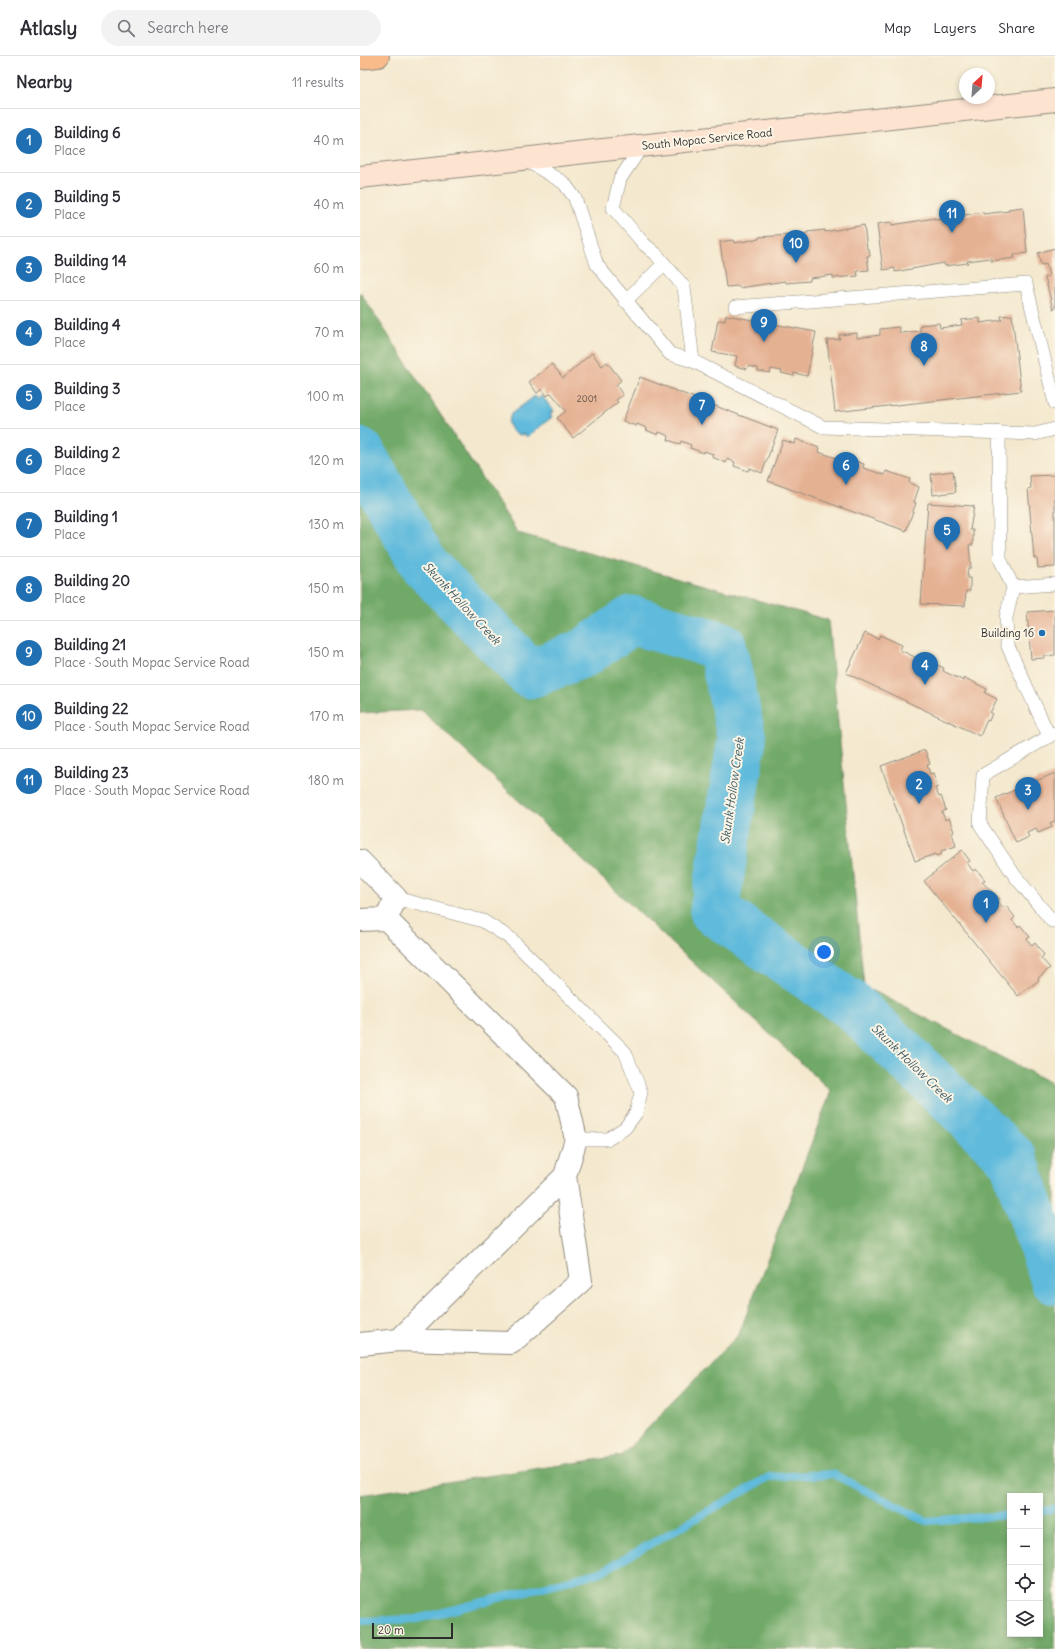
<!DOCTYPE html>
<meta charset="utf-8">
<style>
body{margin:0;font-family:Delius,sans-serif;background:#f2f2f3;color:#2b2b33}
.controls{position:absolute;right:12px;bottom:12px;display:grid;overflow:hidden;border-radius:0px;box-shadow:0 2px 6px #0003}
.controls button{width:36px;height:36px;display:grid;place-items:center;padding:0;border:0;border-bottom:1px solid #e1e1e2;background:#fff;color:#2b2b33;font:20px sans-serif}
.compass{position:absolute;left:599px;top:12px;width:36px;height:36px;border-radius:50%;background:#fff;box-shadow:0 2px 6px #0003;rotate:26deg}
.scale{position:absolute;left:12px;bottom:10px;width:81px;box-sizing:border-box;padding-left:4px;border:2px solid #2b2b2b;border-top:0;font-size:11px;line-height:14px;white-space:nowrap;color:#2b2b2b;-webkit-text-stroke:3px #fcf5e5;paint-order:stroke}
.you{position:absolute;left:464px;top:896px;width:14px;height:14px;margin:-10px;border:3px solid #fff;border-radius:50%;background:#1a73e8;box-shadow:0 0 0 6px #1a73e833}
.badge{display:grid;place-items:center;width:26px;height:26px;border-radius:50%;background:#1f6fb2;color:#fff;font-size:13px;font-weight:700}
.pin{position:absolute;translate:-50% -33px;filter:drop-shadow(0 1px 2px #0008)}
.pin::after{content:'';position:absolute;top:21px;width:14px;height:12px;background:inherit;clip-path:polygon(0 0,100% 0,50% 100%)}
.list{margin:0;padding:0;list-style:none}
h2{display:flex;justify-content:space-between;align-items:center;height:52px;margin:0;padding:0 16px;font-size:17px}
h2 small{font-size:13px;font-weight:400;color:#7c7c81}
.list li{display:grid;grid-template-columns:26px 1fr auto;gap:12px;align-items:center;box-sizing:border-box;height:64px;padding:0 16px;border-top:1px solid #e1e1e2}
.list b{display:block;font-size:15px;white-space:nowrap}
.list p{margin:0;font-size:13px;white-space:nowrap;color:#7c7c81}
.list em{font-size:13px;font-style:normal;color:#7c7c81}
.icon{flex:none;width:22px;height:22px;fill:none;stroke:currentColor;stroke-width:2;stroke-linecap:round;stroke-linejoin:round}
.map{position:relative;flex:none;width:695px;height:1593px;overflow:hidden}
header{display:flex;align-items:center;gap:24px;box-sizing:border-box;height:56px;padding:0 20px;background:#fff;border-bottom:1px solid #e1e1e2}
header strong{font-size:19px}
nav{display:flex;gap:22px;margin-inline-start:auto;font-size:14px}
.search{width:280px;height:36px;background:#f2f2f3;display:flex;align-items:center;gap:10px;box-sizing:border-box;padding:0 14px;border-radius:22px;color:#7c7c81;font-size:15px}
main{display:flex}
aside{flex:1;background:#fff}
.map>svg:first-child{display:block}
.forest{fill:#71a967;stroke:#4e6a49;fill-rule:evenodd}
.water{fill:#5fbadc;stroke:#457284}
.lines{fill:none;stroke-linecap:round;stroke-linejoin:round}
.stream{stroke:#5fbadc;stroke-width:8}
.river{stroke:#5fbadc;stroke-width:49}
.building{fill:#e5b193}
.service-casing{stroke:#908a7d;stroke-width:14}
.minor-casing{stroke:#908a7d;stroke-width:24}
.secondary-casing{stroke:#908a7d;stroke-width:24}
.motorway-casing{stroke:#908a7d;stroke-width:24}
.service{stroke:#fff;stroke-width:13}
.minor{stroke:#fff;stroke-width:22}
.secondary{stroke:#fde4d1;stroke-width:22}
.motorway{stroke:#fabb8b;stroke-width:22}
.poi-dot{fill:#1f6fb2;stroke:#fcf5e5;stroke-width:1.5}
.labels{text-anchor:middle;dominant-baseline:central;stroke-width:4;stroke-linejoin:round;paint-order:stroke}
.number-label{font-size:9px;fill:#5a4c45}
.street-label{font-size:11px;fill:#2b2b2b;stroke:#fcf5e5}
.poi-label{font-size:11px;fill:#2b2b2b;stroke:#fcf5e5;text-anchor:end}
.water-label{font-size:12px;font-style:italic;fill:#3d5d69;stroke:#fcf5e5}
</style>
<header>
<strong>Atlasly</strong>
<div class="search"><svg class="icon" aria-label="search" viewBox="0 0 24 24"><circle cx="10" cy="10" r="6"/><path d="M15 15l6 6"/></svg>Search here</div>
<nav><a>Map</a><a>Layers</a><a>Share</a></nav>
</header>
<main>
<aside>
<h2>Nearby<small>11 results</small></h2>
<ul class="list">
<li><span class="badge">1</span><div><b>Building 6</b><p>Place</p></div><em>40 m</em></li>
<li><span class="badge">2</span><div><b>Building 5</b><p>Place</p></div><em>40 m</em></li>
<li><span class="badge">3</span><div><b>Building 14</b><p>Place</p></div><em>60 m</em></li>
<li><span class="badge">4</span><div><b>Building 4</b><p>Place</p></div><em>70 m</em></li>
<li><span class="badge">5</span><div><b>Building 3</b><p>Place</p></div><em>100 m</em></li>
<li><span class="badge">6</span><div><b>Building 2</b><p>Place</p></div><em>120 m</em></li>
<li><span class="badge">7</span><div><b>Building 1</b><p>Place</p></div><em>130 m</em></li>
<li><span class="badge">8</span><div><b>Building 20</b><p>Place</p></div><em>150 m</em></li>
<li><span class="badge">9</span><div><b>Building 21</b><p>Place · South Mopac Service Road</p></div><em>150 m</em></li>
<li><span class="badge">10</span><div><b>Building 22</b><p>Place · South Mopac Service Road</p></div><em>170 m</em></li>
<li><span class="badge">11</span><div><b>Building 23</b><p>Place · South Mopac Service Road</p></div><em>180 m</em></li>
</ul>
</aside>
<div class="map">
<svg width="695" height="1593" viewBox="0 0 695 1593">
<rect width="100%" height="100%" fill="#fcf5e5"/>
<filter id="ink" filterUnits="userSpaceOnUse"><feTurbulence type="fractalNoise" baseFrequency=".025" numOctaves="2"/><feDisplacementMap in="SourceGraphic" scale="8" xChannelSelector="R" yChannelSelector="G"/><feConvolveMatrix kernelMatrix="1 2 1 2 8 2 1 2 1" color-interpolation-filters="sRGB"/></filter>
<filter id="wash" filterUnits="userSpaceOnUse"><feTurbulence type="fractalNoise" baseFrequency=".012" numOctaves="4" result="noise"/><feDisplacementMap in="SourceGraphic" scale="16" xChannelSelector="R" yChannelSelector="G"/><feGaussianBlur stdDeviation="0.9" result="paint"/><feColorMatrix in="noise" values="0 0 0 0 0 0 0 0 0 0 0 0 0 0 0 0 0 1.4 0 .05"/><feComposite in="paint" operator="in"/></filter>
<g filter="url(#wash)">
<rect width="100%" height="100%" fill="#f4e9cf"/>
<path class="forest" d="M0 236 158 477 468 564 504 930 695 1029V1593H0V1439L261 1400 379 1278 471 1035 61 654 0 657ZM650 1440H680V1578H650Z"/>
<path class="water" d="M175 340 178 343 182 340 194 355 190 358 192 361 167 381 164 378 160 379 153 376 148 367 151 358Z"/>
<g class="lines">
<path class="stream" d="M680 1456 695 1452
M0 1565 57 1563 241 1516 409 1421 473 1418 566 1465 650 1459"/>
<path class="river" d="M0 396 65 510 170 618 224 597 272 564 362 590 382 683 354 855 494 951 653 1103 695 1224"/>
</g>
<g id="blocks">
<path class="building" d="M663 151 667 197 654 199 655 202 631 205V202L607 205 608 207 585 210 584 207 535 216V212L523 214 517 168 531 166 532 169 575 162V164L623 156V158L649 155 648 153Z
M504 169 507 193H509L510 200H507L509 214 497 215 498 220 473 222V219L450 222V225L426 227 425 225 379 232V230L366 231 360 186 373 184 374 187 399 183V181L447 178V176L465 174V176Z
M695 192V252L693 253 685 221 689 220 686 208 681 209 678 197Z
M366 259 456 276 447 320 434 317V320L421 317 422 315 411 313 410 317 398 315V312L388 310 387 313 375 310 377 300 352 296 358 264 365 265Z
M652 259 661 335 475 356 467 284 480 283 479 279 497 277V282L520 279V273L539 271 540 277 560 275V269L579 267 580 272 602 269 601 264 620 262V267L642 264 641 260Z
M232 297 242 310 247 306 261 324 256 329 263 339 256 344 258 346 213 382 197 362 206 355 191 337 187 340 182 333 177 337 169 326 192 308 203 322Z
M280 321 418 374 402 417 390 412 388 415 374 410 375 406 367 403 366 407 352 401 353 398 344 395V397L330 392 331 389 321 385 320 388 308 384 309 380 299 376 298 379 286 374 287 372 277 368 276 370 263 365Z
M436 383 459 392 458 396 480 403 481 400 504 408 503 412 525 419 526 415 550 423 549 427 559 431 554 446 556 447 546 475 408 425 423 384 435 388Z
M593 415 596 436 573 439 571 418Z
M695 419V511L678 512 677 502H674L668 433 671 432 670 420Z
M568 447 614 450 610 474H613V489H609L611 512H608L607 522H610V535H606L605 550 561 548Z
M695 554V599L684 600V602L671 603 667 556Z
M505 577 518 583 520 579 542 589 540 594 561 604 563 602 584 612 583 615 604 625 605 622 627 633 625 637 637 643 630 657H632L629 665 627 664 620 680 486 617Z
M565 694 570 708 567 709 570 718 573 717 578 731 575 732 579 741 581 740 586 754 582 756 585 764 589 762 594 776 592 777 596 790 581 795 582 798 577 800 576 798 555 805 521 710Z
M695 717V765L690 767 692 771 678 777 676 773 667 777 669 781 656 787 636 742Z
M602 794 610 805 607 807 613 815 616 813 625 824 622 826 640 843 637 845 643 852 646 850 655 861 652 864 658 871 660 869 670 881 667 883 672 890 675 887 684 899 681 902 690 912 678 922 679 924 658 940 564 825Z"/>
</g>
</g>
<g filter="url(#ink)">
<use href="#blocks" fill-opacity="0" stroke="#908a7d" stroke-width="1"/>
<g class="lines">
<g class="service-casing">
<path id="service" d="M282 90 260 123 253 152 284 188 295 197 324 231 333 305
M164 103 204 127 215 142 237 209 310 298 333 305 463 371 675 378 695 373
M265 245 304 208
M375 251 666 228 695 347
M639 376 640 503 653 531
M695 677 623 719 620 768 655 820 692 865H695
M689 680 647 588 646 562 653 531 695 528
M36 842 123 865 150 882 265 996 281 1036 276 1057 265 1072 248 1083H216"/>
</g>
<g class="minor-casing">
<path id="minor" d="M0 805 36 842 26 863
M0 864 26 863 206 1040 216 1083 205 1120 39 1284 0 1288
M39 1284 151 1287 221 1225 205 1120"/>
</g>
<g class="secondary-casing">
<path id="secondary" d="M0 121 695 44"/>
</g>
<g class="motorway-casing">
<path id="motorway" d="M0 2 18 0"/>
</g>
<use href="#service" class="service"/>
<use href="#minor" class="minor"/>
<use href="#secondary" class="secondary"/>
<use href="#motorway" class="motorway"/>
</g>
</g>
<circle class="poi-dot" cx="682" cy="577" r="4"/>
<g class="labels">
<g class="number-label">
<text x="227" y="342">2001</text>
</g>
<g class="street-label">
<text transform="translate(347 83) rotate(-6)">South Mopac Service Road</text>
</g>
<g class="poi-label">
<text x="674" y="577">Building 16</text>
</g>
<g class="water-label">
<text transform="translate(102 547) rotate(47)">Skunk Hollow Creek</text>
<text transform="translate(372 735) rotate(-82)">Skunk Hollow Creek</text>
<text transform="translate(552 1007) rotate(44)">Skunk Hollow Creek</text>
</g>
</g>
</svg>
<div class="controls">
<button>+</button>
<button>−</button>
<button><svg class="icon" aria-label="locate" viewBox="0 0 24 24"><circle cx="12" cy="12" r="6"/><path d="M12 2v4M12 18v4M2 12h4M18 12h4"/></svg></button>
<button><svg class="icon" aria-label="layers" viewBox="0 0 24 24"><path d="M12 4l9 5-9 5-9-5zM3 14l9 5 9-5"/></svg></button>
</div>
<svg class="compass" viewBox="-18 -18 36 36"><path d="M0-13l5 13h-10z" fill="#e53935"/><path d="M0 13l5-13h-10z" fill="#7c7c81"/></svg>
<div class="scale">20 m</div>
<div class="you"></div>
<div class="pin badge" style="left:626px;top:867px">1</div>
<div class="pin badge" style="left:559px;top:748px">2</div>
<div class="pin badge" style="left:668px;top:754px">3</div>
<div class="pin badge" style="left:565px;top:629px">4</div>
<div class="pin badge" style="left:587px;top:494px">5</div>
<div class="pin badge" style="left:486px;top:429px">6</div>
<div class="pin badge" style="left:342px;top:369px">7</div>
<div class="pin badge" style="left:564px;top:310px">8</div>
<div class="pin badge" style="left:404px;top:286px">9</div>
<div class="pin badge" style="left:436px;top:207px">10</div>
<div class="pin badge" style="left:592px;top:177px">11</div>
</div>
</main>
